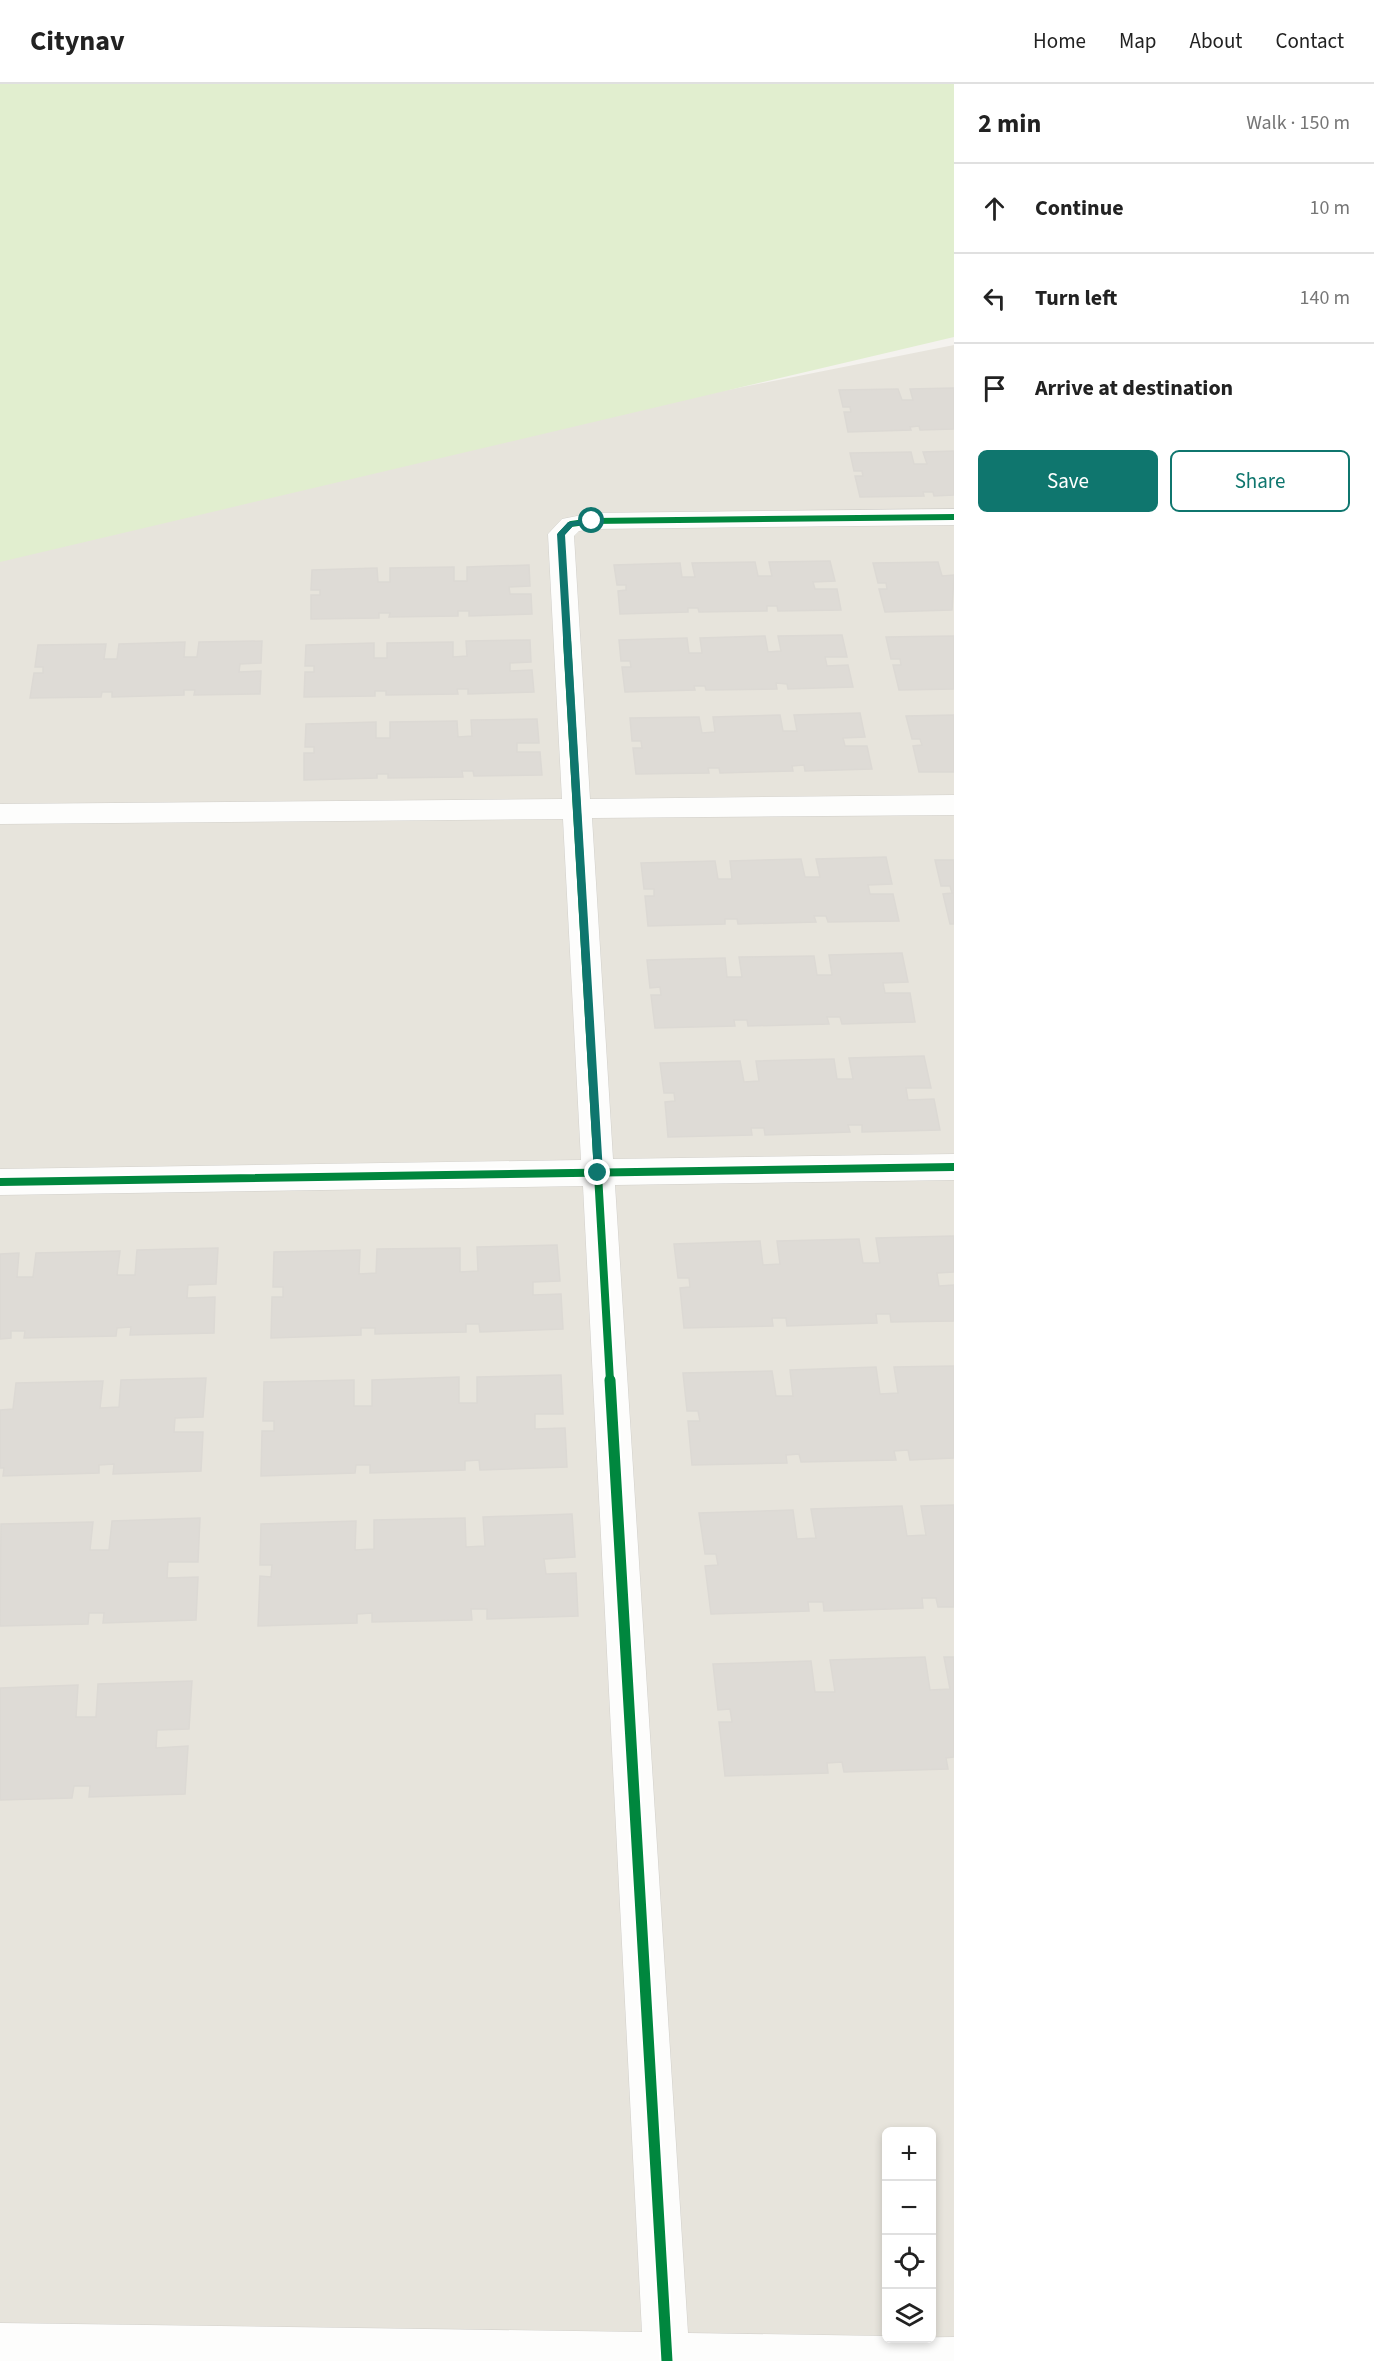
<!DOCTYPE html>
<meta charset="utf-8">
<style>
body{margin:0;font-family:"Source Sans 3",sans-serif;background:#f6f6f6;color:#222}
.controls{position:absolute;right:18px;bottom:18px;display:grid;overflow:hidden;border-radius:9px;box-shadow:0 3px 9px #0003}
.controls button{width:54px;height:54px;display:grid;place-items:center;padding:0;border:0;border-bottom:2px solid #e0e0e0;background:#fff;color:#222;font:30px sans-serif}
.stop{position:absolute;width:18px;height:18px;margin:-14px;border:4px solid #0f766e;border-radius:50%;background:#fff}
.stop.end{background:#0f766e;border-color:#fff;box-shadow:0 2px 6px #0008}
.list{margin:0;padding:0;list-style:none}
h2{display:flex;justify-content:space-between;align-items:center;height:78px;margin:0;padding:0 24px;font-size:26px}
h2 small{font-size:20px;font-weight:400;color:#767676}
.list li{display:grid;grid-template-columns:39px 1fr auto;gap:18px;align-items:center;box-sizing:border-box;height:90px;padding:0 24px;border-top:2px solid #e0e0e0}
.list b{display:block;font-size:22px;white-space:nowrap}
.list em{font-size:20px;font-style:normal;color:#767676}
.actions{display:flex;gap:12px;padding:18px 24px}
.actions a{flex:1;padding:14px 0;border:2px solid #0f766e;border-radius:9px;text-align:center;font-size:21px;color:#0f766e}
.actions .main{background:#0f766e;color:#fff}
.icon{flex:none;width:33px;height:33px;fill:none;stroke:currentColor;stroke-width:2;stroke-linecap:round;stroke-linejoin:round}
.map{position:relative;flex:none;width:954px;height:2277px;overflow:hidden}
header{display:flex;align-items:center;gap:36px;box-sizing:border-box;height:84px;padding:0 30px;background:#fff;border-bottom:2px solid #e0e0e0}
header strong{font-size:28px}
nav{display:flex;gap:33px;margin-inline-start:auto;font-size:21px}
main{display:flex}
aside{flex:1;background:#fff}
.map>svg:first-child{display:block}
.residential{fill:#e7e4dc;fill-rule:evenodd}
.green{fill:#e1eecf}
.building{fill:#dedbd6;stroke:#dcd9d4;stroke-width:1.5}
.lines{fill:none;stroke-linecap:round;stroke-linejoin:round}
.street-casing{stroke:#d2d0cb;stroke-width:1}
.street{fill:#fdfdfc;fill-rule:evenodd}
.cycleway-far2-casing{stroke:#fff;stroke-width:8}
.cycleway-far1-casing{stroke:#fff;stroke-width:12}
.cycleway-casing{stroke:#fff;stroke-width:15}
.cycleway-far2{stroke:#00873e;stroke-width:6}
.cycleway-far1{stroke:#00873e;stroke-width:8}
.cycleway{stroke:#00873e;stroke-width:11}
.route{fill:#0f766e}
</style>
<header>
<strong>Citynav</strong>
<nav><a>Home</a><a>Map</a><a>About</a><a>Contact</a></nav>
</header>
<main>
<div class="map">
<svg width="954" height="2277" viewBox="0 0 954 2277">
<rect width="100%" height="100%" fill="#f4f2ee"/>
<path class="residential" d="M954 261V2277H0V451ZM886 2048H932V2254H886Z"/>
<path class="green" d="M0 0H954V253L0 478Z"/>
<path class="building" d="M954 304V345L920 346 919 342 910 343 911 346 848 348 844 328H851L850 323H843L839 306 898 305 902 316H913L910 305Z
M954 367V411L934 412 933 408H923L924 412 860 413 855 392H863L862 387H854L850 369 911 368 914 380H927L923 368Z
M830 477 835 497 813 498 815 505H837L841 526 778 527 777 522H767V527L699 528 698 524H688V528L620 530 618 507 626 506V501H617L614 481 680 479 682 493H695L692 479 755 478 758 492H772L769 478Z
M938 478 942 492 954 491 952 526 885 528 879 505H887L886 499H878L873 479Z
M529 481 530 502 509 503 510 510H531L532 530 469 532V527H458V532L389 533 390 529H379V534L311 535V511H320V506H311L312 486 377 484 378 498H390V484L454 483V497H467V483Z
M842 551 847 573H825L827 582 848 581 853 603 788 605 787 600 776 599 777 605 706 606 705 602H694L695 606 625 608 622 583H631L630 577H621L619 556 687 554 689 569H702L700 554 765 552 768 568 781 567 778 552Z
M954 552V605L899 606 893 581H901L900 575H891L886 553Z
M530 556 531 578 510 579V587L532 586 534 608 468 610V605H457L458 610 386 611V607H375V612L304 613 305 588H314V582H305L306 561 374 559V574H387V559L453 558V573L467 572 466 557Z
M262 557 261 579 240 580 239 588 261 587 260 610 194 611 195 606H184V611L112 613V608H102L101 613 30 614 34 589H43V583H35L38 561 106 560 104 575H117L119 560 185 558 184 573H197L199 558Z
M860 629 865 653 843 654 845 662H867L872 685 805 687 804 681 792 682 793 687 720 689 719 684H708L709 689 636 690 633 664H642L641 657H632L630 634 699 633 702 649 715 648 713 633 780 631 783 647H797L794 631Z
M954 631V688H919L913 662 922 661 920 655H912L906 632Z
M537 635 539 659H517V668H540L542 691 474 692 473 687H462L463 693 388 694V690H377V694L304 696V669H314V663H305L306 640 376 638V654H390V638L457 637 458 653 472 652 471 636Z
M886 773 892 800 868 801 870 810H893L899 837 828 838 826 832H814L816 838 738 840 737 835H725V840L648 842 645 812H654V805H644L641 779 715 777 718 795H732L730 777 801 775 805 793H820L816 775Z
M935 776H954V840H950L943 810 952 809 950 802H941Z
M902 869 908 898 883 899 885 909H910L915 938 842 940 840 933H827L829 940 748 942 747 936H734L735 942 655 944 651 911H661L660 903 650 904 647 876 725 874 727 893H742L739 873 814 872 817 891H832L829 871Z
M924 972 931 1004H906L908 1016 934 1015 940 1046 862 1048V1041H848L850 1048 765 1051 764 1044H751L752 1051 668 1053 665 1018 675 1017 674 1009H664L660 979 740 977 744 998 759 997 756 977 834 975 837 995H853L849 974Z
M954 1152V1188L937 1189 939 1202 954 1201V1237L891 1238 890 1230H876L877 1239 787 1242 786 1234H772L773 1242 684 1244 680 1204 690 1203 689 1194H678L674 1160 760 1157 763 1181 780 1180 777 1157 859 1155 863 1179H880L876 1154Z
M557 1161 560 1197 533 1198V1211L561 1210 563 1245 480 1248 479 1240H466V1248L375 1250V1244H361V1251L271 1254 272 1213H283V1203H273L274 1168 360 1166 359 1190 376 1189 377 1165 460 1164V1188L478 1187 477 1163Z
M218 1164 216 1200 188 1201 187 1214 215 1213 214 1249 130 1251 131 1243 117 1244 116 1252 24 1254 25 1247H11V1254L0 1255V1170L19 1169 17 1193H33L36 1169 120 1167 117 1191H135L137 1166Z
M954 1282V1374L910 1376 908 1366 894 1367 896 1376 801 1378 799 1370 786 1371 787 1379 692 1381 688 1337H700L698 1327H687L683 1289 772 1287 776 1312H793L790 1286 876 1283 880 1310 898 1309 894 1283Z
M561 1291 563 1330H535V1345L565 1344 567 1383 480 1386 479 1376 465 1377V1386L370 1389V1381H356L355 1389 261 1392 262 1347H274V1337H263L264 1298 354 1296V1322H372V1296L459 1293V1319H477V1293Z
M206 1294 203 1333 175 1334 174 1348H203L201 1387 113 1390 114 1380 99 1381V1389L3 1392 4 1384H0V1326L13 1325 16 1299 103 1297 100 1324 119 1323 121 1296Z
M954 1421V1523H938L936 1514H922L923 1524 824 1527 823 1518H808L809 1527 711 1530 705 1482 718 1481 716 1470H705L699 1429 793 1426 797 1455 816 1454 811 1425 902 1422 907 1452 926 1451 921 1422Z
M572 1430 575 1473 544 1475 546 1490 576 1489 578 1532 487 1535V1525H471L472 1536 372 1538V1529L357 1530V1539L258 1542 260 1492 271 1493 272 1481H260L261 1440 356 1437 355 1466 374 1465V1436L465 1434 466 1463 485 1462 483 1433Z
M200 1434 198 1478H168L167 1494 198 1493 196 1536 103 1539 104 1529H89L88 1540 0 1542 1 1440 93 1438 90 1466H109L112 1437Z
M925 1573 930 1606 950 1605 944 1573H954V1673L946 1674 948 1685 844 1688 842 1678 827 1679 828 1689 725 1692 719 1638H732L730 1625 718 1626 713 1580 811 1577 815 1608H835L830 1576Z
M192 1597 189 1645 157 1646 156 1664 188 1662 185 1710 89 1713 90 1702H74L72 1714 0 1716V1604L78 1601 76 1633H96L98 1600Z"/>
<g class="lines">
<g class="street-casing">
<path id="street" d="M954 425V441L592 445 579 447 574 452 590 715 954 711V731L592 734 613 1075 954 1070V1096L615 1101 688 2249 886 2252V2254L954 2253V2277H0V2239L642 2248 583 1102 0 1111V1085L581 1076 563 735 0 740V720L562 715 548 450 562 435 592 429Z"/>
</g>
<use href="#street" class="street"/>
<g class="cycleway-far2-casing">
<path id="cycleway-far2" d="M567 558 561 450 571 440 592 437 954 433"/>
</g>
<g class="cycleway-far1-casing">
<path id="cycleway-far1" d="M567 556 610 1297
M0 1098 954 1083"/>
</g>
<g class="cycleway-casing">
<path id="cycleway" d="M610 1296 667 2277"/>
</g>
<use href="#cycleway-far2" class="cycleway-far2"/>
<use href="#cycleway-far1" class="cycleway-far1"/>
<use href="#cycleway" class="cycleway"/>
</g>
<path class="route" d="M592 435 595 439 573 442 565 451 603 1089 598 1092 594 1089 557 450 568 438Z"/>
</svg>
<div class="controls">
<button>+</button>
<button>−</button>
<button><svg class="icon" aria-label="locate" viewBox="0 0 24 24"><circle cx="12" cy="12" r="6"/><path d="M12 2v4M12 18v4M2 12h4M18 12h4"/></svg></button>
<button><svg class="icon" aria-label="layers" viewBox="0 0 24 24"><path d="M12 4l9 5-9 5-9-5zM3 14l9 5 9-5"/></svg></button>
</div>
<div class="stop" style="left:592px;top:437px"></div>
<div class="stop end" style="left:598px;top:1089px"></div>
</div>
<aside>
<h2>2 min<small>Walk · 150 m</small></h2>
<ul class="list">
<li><svg class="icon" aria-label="ahead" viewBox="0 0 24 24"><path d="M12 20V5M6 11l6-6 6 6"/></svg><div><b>Continue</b></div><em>10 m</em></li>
<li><svg class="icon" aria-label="left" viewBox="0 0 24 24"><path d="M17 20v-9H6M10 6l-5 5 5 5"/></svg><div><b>Turn left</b></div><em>140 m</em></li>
<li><svg class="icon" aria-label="arrive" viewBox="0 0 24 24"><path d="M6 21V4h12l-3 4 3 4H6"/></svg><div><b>Arrive at destination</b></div></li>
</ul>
<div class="actions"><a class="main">Save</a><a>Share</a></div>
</aside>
</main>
